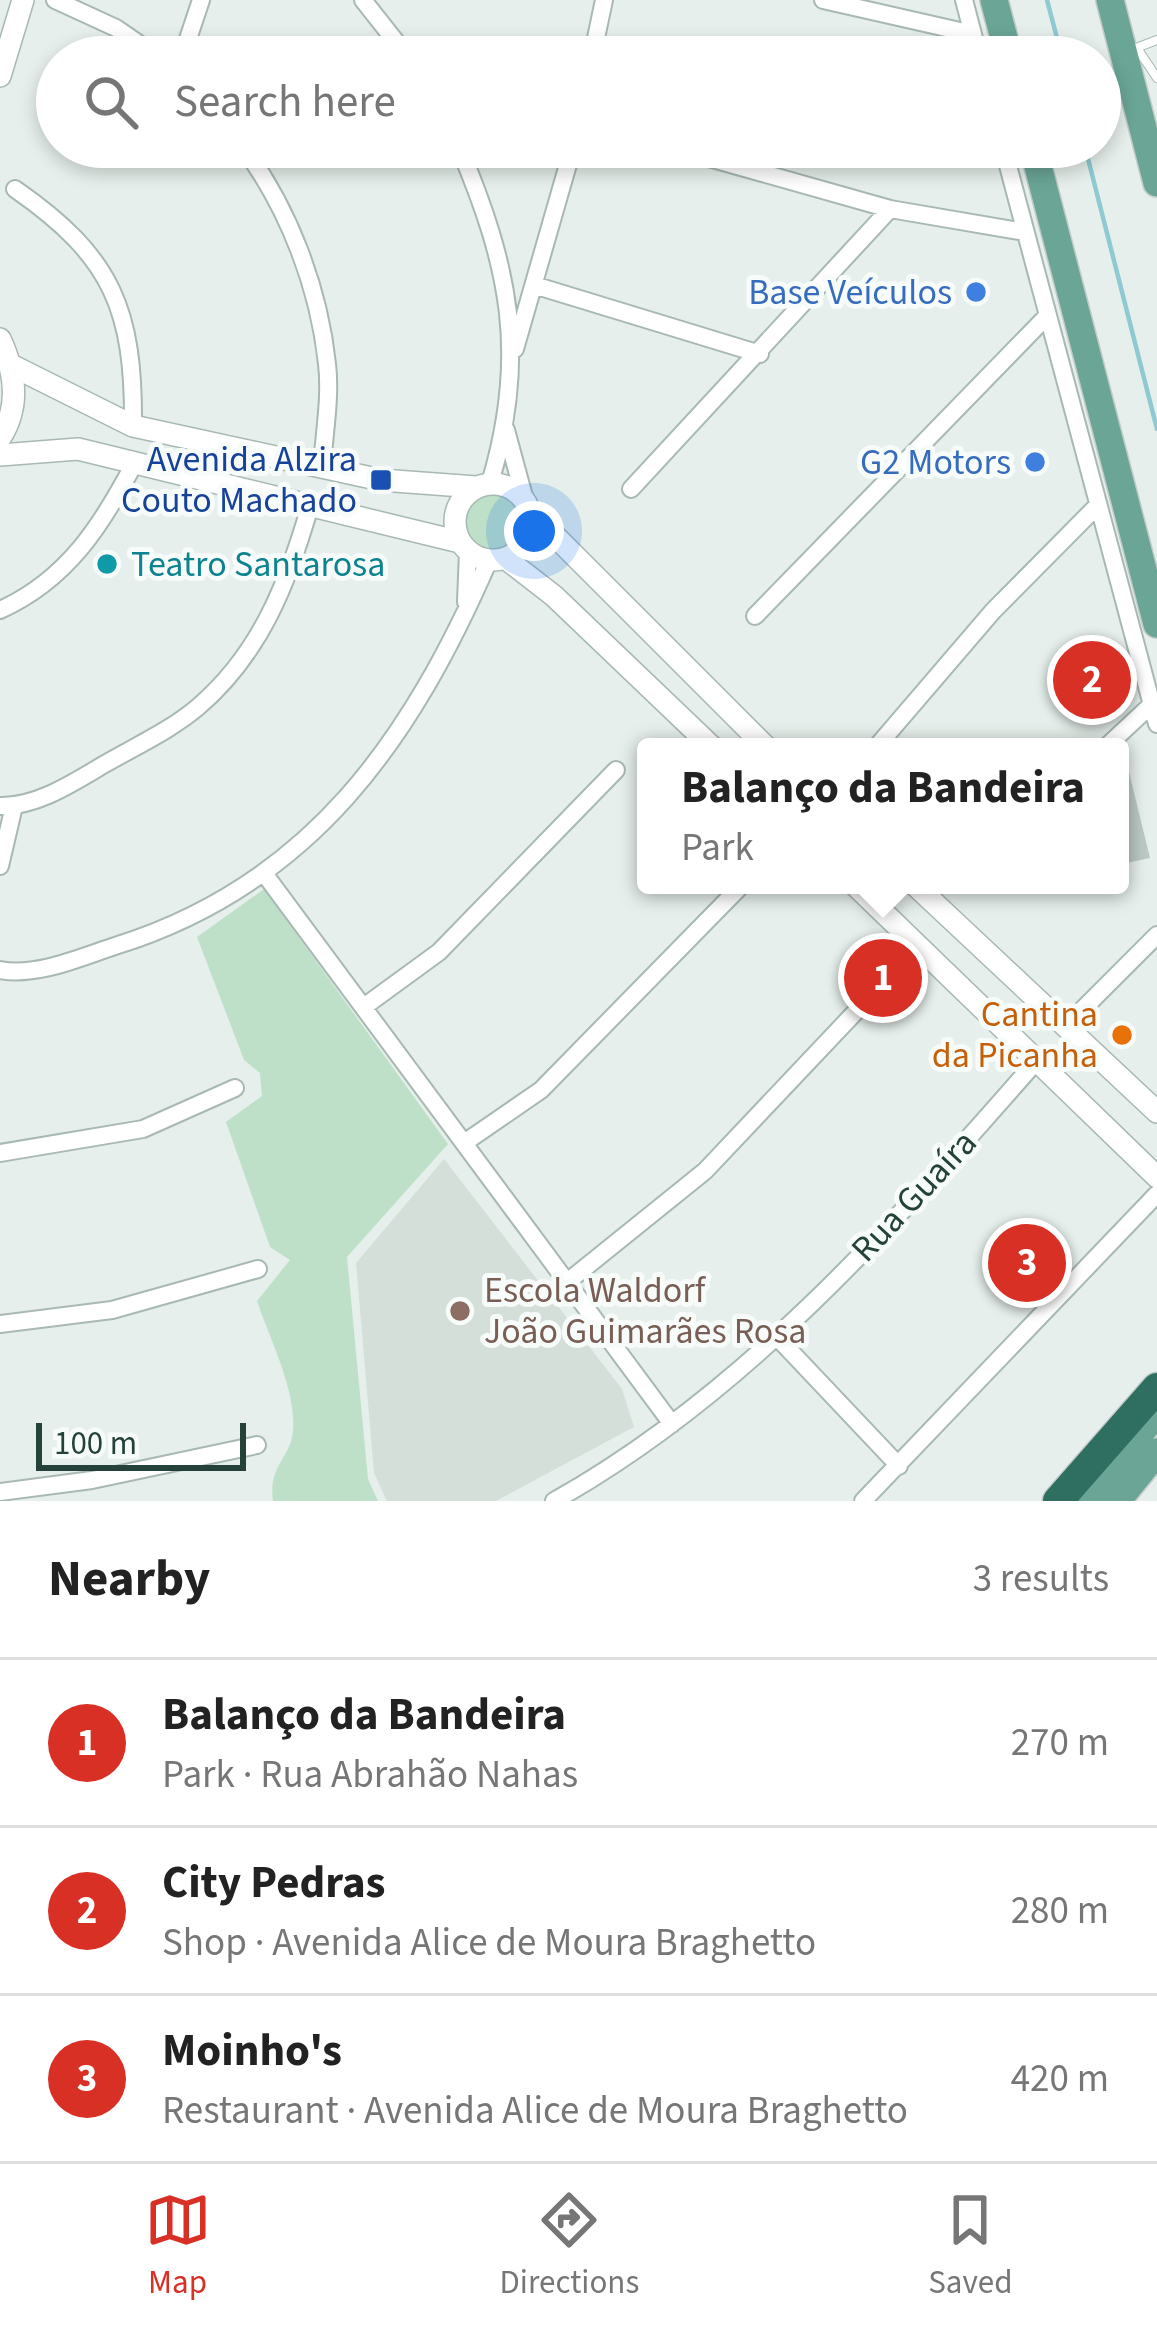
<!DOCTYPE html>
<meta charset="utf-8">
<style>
body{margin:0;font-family:"Source Sans 3",sans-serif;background:#f6f6f6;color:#222}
.scale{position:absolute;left:36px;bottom:30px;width:210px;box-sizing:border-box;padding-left:12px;border:6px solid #24423a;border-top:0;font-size:33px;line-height:42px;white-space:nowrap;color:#24423a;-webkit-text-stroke:9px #f7fbf9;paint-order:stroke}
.you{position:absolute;left:534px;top:531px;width:42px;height:42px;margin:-30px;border:9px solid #fff;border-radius:50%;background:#1a73e8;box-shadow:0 0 0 18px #1a73e833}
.badge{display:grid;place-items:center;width:78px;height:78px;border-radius:50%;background:#d93025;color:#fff;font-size:39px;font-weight:700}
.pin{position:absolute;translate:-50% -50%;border:6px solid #fff;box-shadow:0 3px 12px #0006}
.popup{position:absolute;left:637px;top:738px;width:492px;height:156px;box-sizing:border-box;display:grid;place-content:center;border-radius:12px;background:#fff;filter:drop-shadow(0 3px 9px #0005);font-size:39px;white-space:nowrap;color:#767676}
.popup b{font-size:45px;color:#222}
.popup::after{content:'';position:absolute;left:50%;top:100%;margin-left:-24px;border:24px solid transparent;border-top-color:#fff}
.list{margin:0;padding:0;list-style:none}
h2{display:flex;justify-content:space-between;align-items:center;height:156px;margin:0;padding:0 48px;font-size:51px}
h2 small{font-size:39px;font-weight:400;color:#767676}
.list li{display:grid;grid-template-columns:78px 1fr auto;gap:36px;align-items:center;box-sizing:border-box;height:168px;padding:0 48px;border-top:3px solid #e0e0e0}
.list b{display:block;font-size:45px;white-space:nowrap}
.list p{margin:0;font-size:39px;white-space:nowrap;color:#767676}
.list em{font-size:39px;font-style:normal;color:#767676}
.icon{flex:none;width:66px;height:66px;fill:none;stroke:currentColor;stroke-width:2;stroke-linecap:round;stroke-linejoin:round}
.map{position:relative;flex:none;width:1157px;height:1501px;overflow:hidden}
.search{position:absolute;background:#fff;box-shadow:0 6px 18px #0003;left:36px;right:36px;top:36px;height:132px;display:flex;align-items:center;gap:30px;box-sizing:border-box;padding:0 42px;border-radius:66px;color:#767676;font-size:45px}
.sheet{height:660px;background:#fff}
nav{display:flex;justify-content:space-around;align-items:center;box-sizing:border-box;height:168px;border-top:3px solid #e0e0e0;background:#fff;font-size:33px;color:#767676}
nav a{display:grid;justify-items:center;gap:6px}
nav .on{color:#d93025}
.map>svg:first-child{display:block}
.built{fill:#d4dfda}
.green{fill:#bfe0c8}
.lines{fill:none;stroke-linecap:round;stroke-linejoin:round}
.stream{stroke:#8ec9d4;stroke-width:4.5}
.building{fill:#bbcac4}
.service-casing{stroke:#a8b8b2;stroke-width:10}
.minor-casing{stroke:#a8b8b2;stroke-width:20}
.tertiary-casing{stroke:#a8b8b2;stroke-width:24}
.primary-casing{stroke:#c2cac8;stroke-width:30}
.motorway-casing{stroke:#c2cac8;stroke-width:33}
.service{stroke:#fff;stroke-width:8}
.minor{stroke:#fff;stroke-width:16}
.tertiary{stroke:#fff;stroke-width:21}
.primary{stroke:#6aa596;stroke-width:27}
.motorway{stroke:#2f6f62;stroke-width:30}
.shop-dot{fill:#3f7fe0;stroke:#f7fbf9;stroke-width:4.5}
.transit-dot{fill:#1a4fb4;stroke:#f7fbf9;stroke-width:4.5}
.culture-dot{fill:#0f9aa8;stroke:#f7fbf9;stroke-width:4.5}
.food-dot{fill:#e8710a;stroke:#f7fbf9;stroke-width:4.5}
.education-dot{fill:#8d6e63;stroke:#f7fbf9;stroke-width:4.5}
.labels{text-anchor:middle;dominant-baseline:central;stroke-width:10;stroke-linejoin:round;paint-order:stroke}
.shop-label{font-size:36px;fill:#366cbe;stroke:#f7fbf9;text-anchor:end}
.transit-label{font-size:36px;fill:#164399;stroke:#f7fbf9;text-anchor:end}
.culture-label{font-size:36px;fill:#0d838f;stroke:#f7fbf9;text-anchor:start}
.food-label{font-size:36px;fill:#c56008;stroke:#f7fbf9;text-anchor:end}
.street-label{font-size:36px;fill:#24423a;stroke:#f7fbf9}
.education-label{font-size:36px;fill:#785e54;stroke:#f7fbf9;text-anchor:start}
</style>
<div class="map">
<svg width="1157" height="1501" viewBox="0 0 1157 1501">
<rect width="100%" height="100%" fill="#e6efeb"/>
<path class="built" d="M444 1159 622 1389 634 1427 496 1501H387L374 1473 356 1263Z"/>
<path class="green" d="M463 521a30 30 0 1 1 60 0a30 30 0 1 1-60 0Z
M264 889 448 1144 347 1257 368 1479 378 1501H273C268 1464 291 1459 293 1430 296 1389 270 1340 257 1301L290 1260 270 1247 226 1122 262 1096 260 1073 244 1060 197 937Z"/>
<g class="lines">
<path class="stream" d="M1047 0 1062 57
M1085 147 1157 429"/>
</g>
<path class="building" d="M1120 764 1128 768 1150 858 1122 864Z"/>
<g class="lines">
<g class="service-casing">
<path id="service" d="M1136 48 1157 40
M1137 48 1157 78"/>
</g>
<g class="minor-casing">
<path id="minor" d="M55 0 116 28 158 57
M363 0 408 57
M823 0 973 34
M964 0 979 57
M182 57 201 0
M592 57 604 0
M243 147C289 209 319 288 327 364 331 397 324 434 322 467
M459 147C510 267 528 356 490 483
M670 147 890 209 1025 232
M1003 147 1157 724
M15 189C113 257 134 310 133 426
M537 286 760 354
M515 349 573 147
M506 430 525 500
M631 489 890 209
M466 602 468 551
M0 610C67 580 102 525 135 462
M755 616 1048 315
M879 744 993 611 1098 505
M1106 747 1152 704
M0 806C36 807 73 783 103 765 134 747 171 730 198 707 261 653 288 582 310 506
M0 866 14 806
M266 876 672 1424
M0 970C37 977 81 957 115 946 311 885 411 740 489 560
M365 1006 439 952 616 770
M1066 1026 1157 935
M464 1143 541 1090 739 888
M0 1153 143 1129 235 1088
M566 1283 705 1171 862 1005
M0 1324 112 1310 258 1269
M776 1336 899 1466
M0 1492 92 1480 257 1445
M554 1501C747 1393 895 1222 1039 1058
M863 1501 1157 1194"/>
</g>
<g class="tertiary-casing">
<path id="tertiary" d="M0 76 23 0
M0 339C15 371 21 406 0 438
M13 366 133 426 381 480 476 487
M0 455 78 449 460 542
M455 522a38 38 0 1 1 76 0a38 38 0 1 1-76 0Z
M531 512 766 747
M505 558 554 596 712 747
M855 885 1157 1177
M915 885 1157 1112"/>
</g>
<g class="primary-casing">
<path id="primary" d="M994 0 1009 57
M1110 0 1157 183
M1033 147 1157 624
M1086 1501 1157 1412
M1117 1501 1157 1452"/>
</g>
<g class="motorway-casing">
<path id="motorway" d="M1058 1501 1157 1388"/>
</g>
<use href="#service" class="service"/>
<use href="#minor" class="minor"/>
<use href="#tertiary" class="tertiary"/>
<use href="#primary" class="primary"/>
<use href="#motorway" class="motorway"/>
</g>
<g class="shop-dot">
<circle cx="976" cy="292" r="12"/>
<circle cx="1035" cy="462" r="12"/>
</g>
<rect class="transit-dot" x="369" y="468" width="24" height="24" rx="6"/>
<circle class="culture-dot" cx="107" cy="564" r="12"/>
<circle class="food-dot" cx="1122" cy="1035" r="12"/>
<circle class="education-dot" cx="460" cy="1311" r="12"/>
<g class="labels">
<g class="shop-label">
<text x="952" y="292">Base Veículos</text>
<text x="1011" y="462">G2 Motors</text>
</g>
<g class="transit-label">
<text x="357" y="459">Avenida Alzira<tspan x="357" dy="41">Couto Machado</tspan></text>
</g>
<g class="culture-label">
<text x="131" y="564">Teatro Santarosa</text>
</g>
<g class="food-label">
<text x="1098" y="1014">Cantina<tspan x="1098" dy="41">da Picanha</tspan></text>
</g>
<g class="street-label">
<text transform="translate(914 1196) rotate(-47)">Rua Guaíra</text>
</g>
<g class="education-label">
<text x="484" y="1290">Escola Waldorf<tspan x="484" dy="41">João Guimarães Rosa</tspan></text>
</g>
</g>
</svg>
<div class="scale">100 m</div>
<div class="you"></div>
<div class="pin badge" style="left:883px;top:978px">1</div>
<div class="popup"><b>Balanço da Bandeira</b>Park</div>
<div class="pin badge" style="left:1092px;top:680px">2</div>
<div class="pin badge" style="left:1027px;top:1263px">3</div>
<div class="search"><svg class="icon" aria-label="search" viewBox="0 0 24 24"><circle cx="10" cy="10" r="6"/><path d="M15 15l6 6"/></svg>Search here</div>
</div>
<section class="sheet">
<h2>Nearby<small>3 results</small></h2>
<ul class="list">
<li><span class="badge">1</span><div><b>Balanço da Bandeira</b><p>Park · Rua Abrahão Nahas</p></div><em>270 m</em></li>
<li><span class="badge">2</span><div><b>City Pedras</b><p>Shop · Avenida Alice de Moura Braghetto</p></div><em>280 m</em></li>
<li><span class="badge">3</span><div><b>Moinho's</b><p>Restaurant · Avenida Alice de Moura Braghetto</p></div><em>420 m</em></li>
</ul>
</section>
<nav>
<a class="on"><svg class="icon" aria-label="map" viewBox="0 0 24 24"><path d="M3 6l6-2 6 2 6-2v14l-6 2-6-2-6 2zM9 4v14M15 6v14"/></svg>Map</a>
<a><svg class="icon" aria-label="directions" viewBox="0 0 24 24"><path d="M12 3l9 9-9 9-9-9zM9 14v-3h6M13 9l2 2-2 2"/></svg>Directions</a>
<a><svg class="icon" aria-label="saved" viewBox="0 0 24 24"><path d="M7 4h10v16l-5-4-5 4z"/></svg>Saved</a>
</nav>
